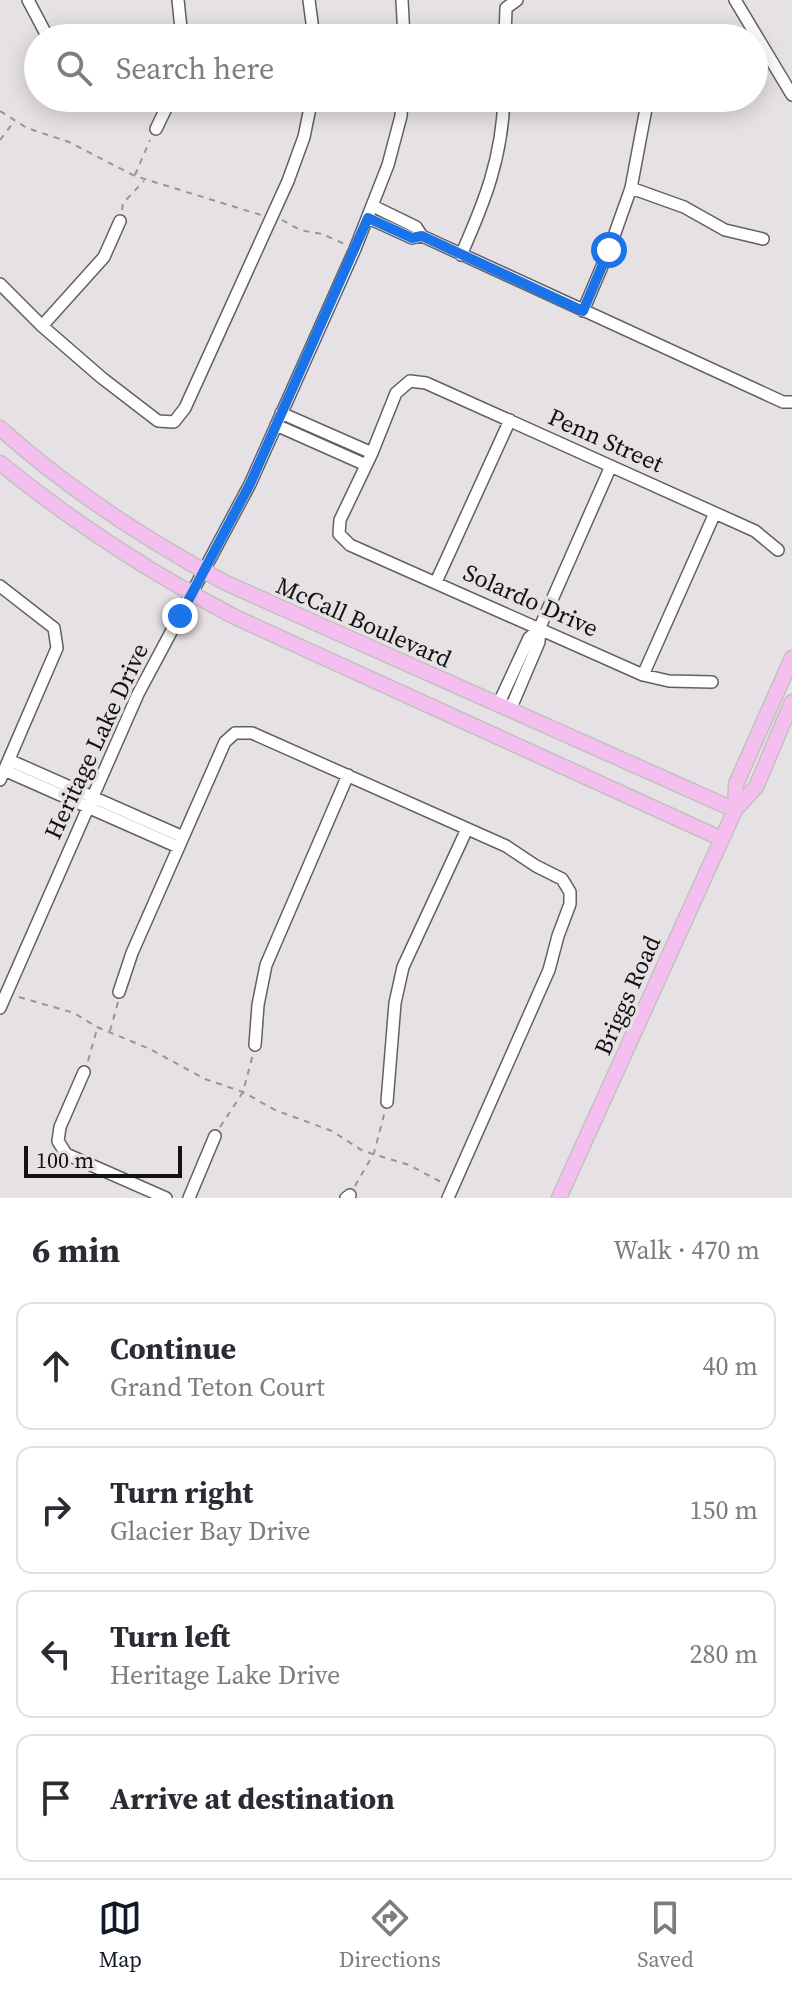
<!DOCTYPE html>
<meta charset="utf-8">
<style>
body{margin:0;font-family:"Source Serif 4",serif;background:#f7f7f7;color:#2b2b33}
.scale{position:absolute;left:24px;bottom:20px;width:158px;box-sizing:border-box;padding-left:8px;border:4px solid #131213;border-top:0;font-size:22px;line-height:28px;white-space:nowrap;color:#131213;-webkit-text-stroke:6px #e6e1e5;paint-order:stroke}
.stop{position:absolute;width:24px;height:24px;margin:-18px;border:6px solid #1a73e8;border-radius:50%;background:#fff}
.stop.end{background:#1a73e8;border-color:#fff;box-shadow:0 2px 8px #0008}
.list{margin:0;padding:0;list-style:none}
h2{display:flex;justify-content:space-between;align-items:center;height:104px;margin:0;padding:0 32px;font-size:34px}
h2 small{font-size:26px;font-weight:400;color:#7c7c81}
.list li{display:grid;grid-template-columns:52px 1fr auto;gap:24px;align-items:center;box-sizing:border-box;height:128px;margin:0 16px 16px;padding:0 16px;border:2px solid #e1e1e2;border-radius:16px}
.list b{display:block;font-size:30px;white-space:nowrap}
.list p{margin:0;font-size:26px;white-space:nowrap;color:#7c7c81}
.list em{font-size:26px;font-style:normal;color:#7c7c81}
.icon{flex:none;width:44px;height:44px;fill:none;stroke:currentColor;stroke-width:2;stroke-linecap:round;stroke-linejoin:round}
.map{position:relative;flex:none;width:792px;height:1198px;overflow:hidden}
.search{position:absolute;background:#fff;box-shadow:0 4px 20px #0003;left:24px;right:24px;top:24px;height:88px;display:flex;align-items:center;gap:20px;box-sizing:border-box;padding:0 28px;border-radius:44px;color:#7c7c81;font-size:30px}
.sheet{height:680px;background:#fff}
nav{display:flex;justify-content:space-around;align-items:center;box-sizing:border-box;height:112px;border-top:2px solid #e1e1e2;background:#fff;font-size:22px;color:#7c7c81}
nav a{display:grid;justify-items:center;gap:4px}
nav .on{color:#111827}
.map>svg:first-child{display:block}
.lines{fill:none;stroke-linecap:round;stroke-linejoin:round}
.minor-casing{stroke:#635f63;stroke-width:14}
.major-casing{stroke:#c2c1c2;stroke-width:17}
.path{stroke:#989497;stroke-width:2;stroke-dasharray:6 6;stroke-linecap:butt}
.minor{stroke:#fff;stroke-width:11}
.major{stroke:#f4bfef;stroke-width:14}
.route{stroke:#1a73e8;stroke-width:10}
.labels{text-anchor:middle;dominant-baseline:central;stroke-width:7;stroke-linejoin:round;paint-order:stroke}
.street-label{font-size:24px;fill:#131213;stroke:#e6e1e5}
</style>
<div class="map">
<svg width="792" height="1198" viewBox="0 0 792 1198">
<rect width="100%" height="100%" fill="#e6e1e5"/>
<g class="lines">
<g class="minor-casing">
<path id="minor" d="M28 0 46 34
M178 0 182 38
M309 0 314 38
M402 0 404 38
M735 0 792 95
M505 38 506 8 517 0
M156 129 171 98
M631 188 684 207 725 230 763 239
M373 206 416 227 422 236
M368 218 412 238 422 236 783 402H792
M461 255C485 201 502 158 504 98
M0 284 42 326 102 378 158 421 174 422 185 408 288 181 304 137 312 98
M583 311 609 250 631 188 648 98
M42 326 104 257 120 221
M281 413 372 453
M276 425 366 465
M436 582 510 420
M0 586 54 628 57 648 0 780
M643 675 715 513
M712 682 669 681 643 675 350 545 339 534 340 520 372 453 396 393 410 381 426 383 755 531 778 550
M498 705 529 638 540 628
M510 710 539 642 540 627 611 466
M9 760 183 837
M4 770 178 847
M119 992 132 953 225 742 235 733H252L506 846 536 866 562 879 570 892V904L558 936 549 970 448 1198
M0 1008 138 694 250 484 355 249 388 165 401 116 402 98
M255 1045 258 1005 266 965 348 775
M84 1072 60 1127 58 1141 66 1154 166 1198
M387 1102 395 1003 403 967 467 829
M189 1198 215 1136
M346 1198 350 1195"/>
</g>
<g class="major-casing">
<path id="major" d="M0 428C68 489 146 540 226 583L735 810
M0 463C74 523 152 574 237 618L722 839
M735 810 736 784 792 658
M559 1198 735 810 756 787 792 702"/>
</g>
<path class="path" d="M0 111 27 128 69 142 135 176 261 215
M0 140 13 123
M135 175 150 140
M122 210 123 203 144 181
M282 220 300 230 322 234 347 245
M19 997 74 1013 97 1027 150 1049 205 1079 243 1092 275 1110 332 1131 363 1151 409 1165 441 1182
M110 1031 118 1002
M88 1061 97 1029
M220 1127 243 1092 253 1054
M355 1186 374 1153 385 1111"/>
<use href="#minor" class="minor"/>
<use href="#major" class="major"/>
</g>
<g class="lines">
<path class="route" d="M180 616 250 484 368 218 412 238 422 236 583 311 609 250"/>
</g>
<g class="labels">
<g class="street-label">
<text transform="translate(606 440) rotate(24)">Penn Street</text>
<text transform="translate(531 600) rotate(24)">Solardo Drive</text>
<text transform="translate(364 622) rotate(24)">McCall Boulevard</text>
<text transform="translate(96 741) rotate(-65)">Heritage Lake Drive</text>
<text transform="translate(627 995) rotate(-66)">Briggs Road</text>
</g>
</g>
</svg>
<div class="scale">100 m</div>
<div class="stop" style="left:609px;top:250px"></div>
<div class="stop end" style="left:180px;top:616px"></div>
<div class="search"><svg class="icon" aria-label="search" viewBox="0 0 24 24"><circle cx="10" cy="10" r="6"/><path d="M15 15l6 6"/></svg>Search here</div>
</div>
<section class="sheet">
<h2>6 min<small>Walk · 470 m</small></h2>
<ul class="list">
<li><svg class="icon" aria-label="ahead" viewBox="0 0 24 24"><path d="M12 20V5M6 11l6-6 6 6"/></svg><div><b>Continue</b><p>Grand Teton Court</p></div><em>40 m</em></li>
<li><svg class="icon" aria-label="right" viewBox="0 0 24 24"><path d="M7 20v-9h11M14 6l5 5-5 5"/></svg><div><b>Turn right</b><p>Glacier Bay Drive</p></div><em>150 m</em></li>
<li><svg class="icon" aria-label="left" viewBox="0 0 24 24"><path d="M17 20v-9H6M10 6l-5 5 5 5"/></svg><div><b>Turn left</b><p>Heritage Lake Drive</p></div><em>280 m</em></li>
<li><svg class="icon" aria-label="arrive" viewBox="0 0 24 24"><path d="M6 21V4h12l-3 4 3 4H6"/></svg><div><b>Arrive at destination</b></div></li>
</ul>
</section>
<nav>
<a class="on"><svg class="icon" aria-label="map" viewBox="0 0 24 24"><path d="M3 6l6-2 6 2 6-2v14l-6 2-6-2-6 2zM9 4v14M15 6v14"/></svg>Map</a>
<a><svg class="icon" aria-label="directions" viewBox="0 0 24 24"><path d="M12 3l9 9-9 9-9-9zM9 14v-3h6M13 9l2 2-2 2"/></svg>Directions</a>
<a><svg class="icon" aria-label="saved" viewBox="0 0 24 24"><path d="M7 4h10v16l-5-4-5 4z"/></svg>Saved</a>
</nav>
